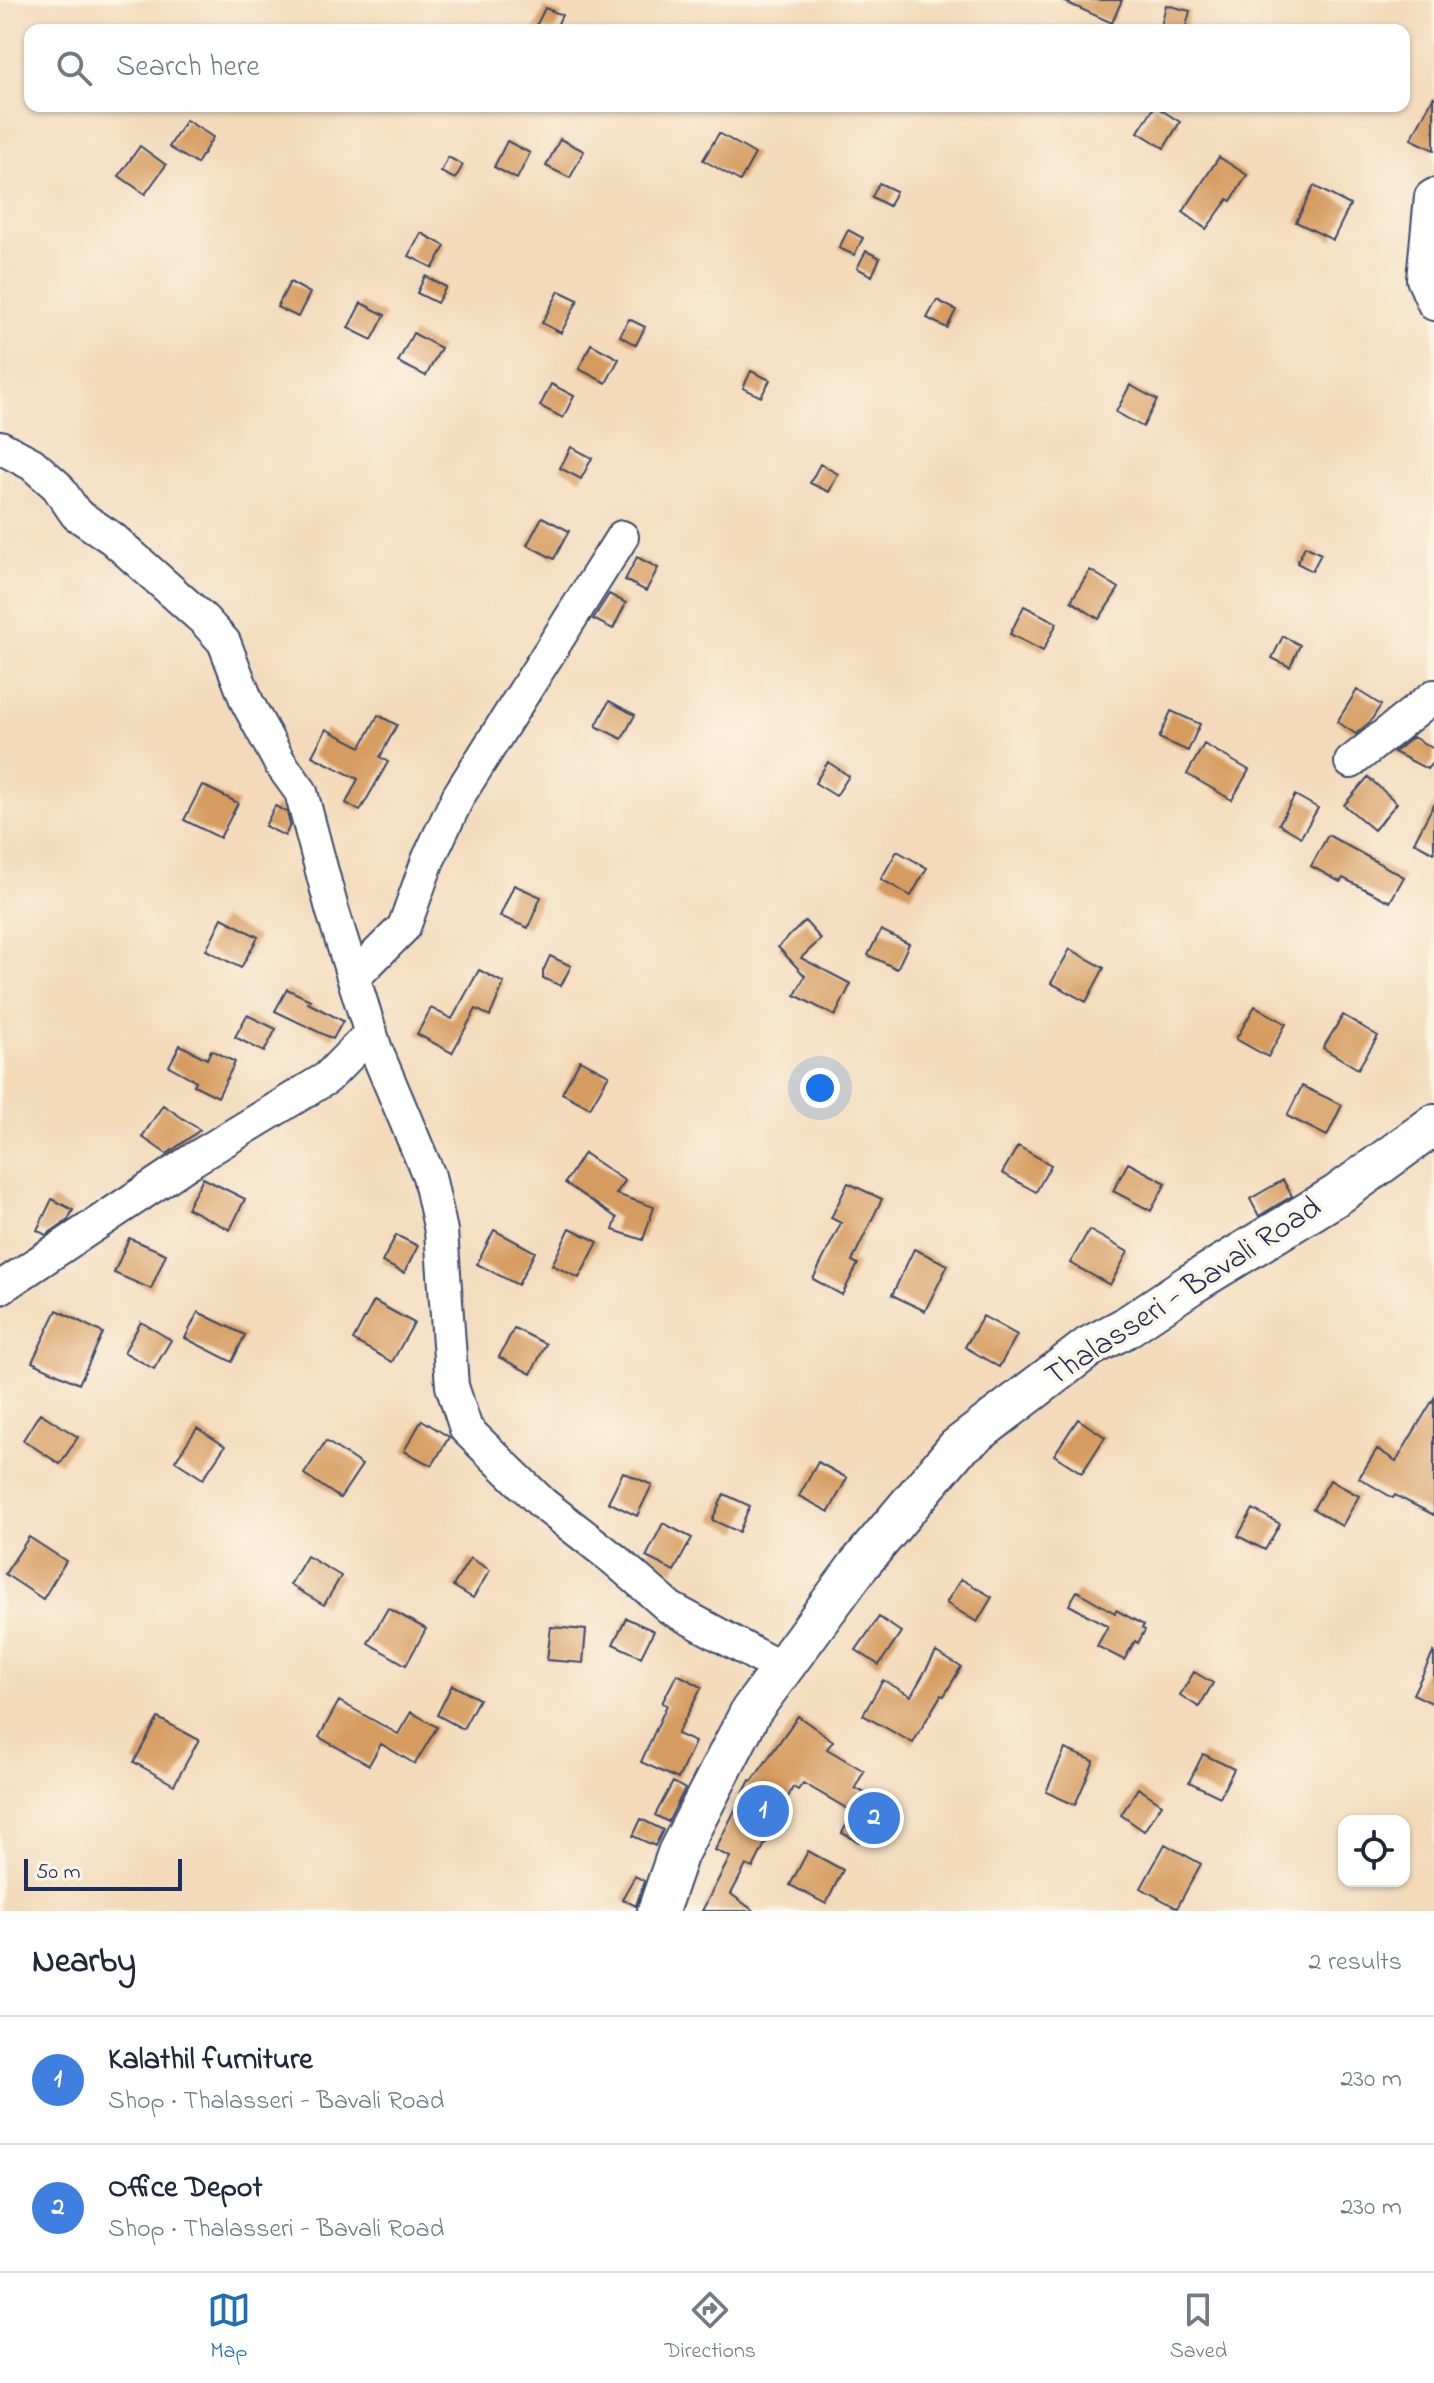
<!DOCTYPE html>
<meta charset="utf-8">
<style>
body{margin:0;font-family:"Indie Flower",sans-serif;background:#f2f2f3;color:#1f2937}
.controls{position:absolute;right:24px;bottom:24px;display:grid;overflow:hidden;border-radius:16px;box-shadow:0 2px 6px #0004}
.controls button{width:72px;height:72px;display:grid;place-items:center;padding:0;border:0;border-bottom:2px solid #e0e1e3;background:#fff;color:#1f2937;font:40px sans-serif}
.scale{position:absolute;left:24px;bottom:20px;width:158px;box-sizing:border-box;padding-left:8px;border:4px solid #1b2f5e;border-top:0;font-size:22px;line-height:28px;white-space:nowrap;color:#1b2f5e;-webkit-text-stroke:6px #fcf5e5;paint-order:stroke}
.you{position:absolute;left:820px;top:1088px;width:28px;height:28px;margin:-20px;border:6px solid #fff;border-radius:50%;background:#1a73e8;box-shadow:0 0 0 12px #1a73e833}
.badge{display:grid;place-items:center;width:52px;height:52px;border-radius:50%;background:#1f6fb2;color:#fff;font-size:26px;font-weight:700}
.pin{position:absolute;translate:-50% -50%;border:4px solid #fff;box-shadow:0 2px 8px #0006}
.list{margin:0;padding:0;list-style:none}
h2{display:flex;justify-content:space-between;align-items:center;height:104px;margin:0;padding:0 32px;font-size:34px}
h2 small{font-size:26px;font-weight:400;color:#747a83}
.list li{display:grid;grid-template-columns:52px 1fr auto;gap:24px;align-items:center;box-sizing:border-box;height:128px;padding:0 32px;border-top:2px solid #e0e1e3}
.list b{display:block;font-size:30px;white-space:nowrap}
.list p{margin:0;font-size:26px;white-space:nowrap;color:#747a83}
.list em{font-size:26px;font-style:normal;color:#747a83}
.icon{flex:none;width:44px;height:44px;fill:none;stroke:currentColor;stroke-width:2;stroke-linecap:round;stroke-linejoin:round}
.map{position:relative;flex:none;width:1434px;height:1911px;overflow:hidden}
.search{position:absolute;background:#fff;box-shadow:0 2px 6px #0004;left:24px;right:24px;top:24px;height:88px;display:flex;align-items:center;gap:20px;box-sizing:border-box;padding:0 28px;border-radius:16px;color:#747a83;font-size:30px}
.sheet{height:360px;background:#fff}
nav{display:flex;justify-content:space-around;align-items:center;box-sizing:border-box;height:112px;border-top:2px solid #e0e1e3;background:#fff;font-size:22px;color:#747a83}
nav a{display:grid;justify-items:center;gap:4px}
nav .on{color:#1f6fb2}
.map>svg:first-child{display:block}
.building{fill:#d69b5f}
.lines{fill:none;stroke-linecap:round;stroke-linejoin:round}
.minor-casing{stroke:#3b496c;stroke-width:36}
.major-casing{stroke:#3b496c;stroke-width:44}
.minor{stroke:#fff;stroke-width:32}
.major{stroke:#fff;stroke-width:40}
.labels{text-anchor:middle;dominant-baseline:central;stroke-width:7;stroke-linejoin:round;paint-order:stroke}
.street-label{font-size:32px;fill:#1b2f5e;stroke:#fcf5e5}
</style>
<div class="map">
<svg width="1434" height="1911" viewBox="0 0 1434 1911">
<rect width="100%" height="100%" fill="#fcf5e5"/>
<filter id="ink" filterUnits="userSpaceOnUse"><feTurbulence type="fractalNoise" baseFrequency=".0125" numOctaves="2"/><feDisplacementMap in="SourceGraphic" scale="16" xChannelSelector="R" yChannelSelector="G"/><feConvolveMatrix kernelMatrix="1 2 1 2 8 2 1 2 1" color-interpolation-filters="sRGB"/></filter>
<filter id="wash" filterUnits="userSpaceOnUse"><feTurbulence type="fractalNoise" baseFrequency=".006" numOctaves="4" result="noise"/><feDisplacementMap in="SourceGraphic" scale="32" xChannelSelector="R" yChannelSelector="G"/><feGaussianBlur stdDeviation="1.8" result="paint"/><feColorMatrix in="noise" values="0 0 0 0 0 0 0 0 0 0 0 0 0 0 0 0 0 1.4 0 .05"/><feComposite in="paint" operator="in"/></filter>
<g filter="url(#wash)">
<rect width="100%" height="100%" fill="#f3daba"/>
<g id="blocks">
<path class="building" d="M1061 0H1122L1112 23Z
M1166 5 1190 11 1185 30 1161 27Z
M545 8 562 15 555 30H534Z
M1434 96V150L1411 139Z
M1155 106 1180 122 1164 148 1138 132Z
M186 120 213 137 197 164 169 147Z
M719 133 755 154 740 181 703 160Z
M560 139 584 151 570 178 546 166Z
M507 141 530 153 517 179 494 167Z
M140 146 166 165 145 194 119 176Z
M448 157 463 165 455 179 441 172Z
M1219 157 1247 175 1231 201 1228 199 1206 229 1183 212Z
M879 183 896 191 889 206 872 197Z
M1314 186 1350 205 1333 240 1296 222Z
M848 230 863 238 854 255 839 248Z
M421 233 445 246 433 268 409 256Z
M866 251 880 258 872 276 857 268Z
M425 276 446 287 437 303 417 293Z
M290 282 310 293 298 317 277 307Z
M559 291 578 300 561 333 542 323Z
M937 300 956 310 947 328 927 318Z
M361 303 385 315 372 340 348 328Z
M629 319 645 327 636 345 620 336Z
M413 333 441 348 426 376 398 362Z
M591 344 619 359 606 383 579 369Z
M751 371 770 380 761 397 743 388Z
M551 384 574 396 563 418 540 406Z
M1130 385 1157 400 1143 427 1116 412Z
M571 447 592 458 581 479 560 468Z
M820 464 838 474 829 492 810 483Z
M542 517 569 531 554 559 527 545Z
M1305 546 1321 554 1312 571 1297 563Z
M637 557 658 568 646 591 625 580Z
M1090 570 1119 588 1099 619 1071 601Z
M609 594 626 603 613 629 593 619Z
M1024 606 1057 623 1043 651 1010 634Z
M1283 636 1300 645 1290 667 1272 658Z
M1357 690 1381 705 1370 722 1356 734 1337 722Z
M609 701 635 715 622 739 596 726Z
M1171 711 1200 724 1188 751 1159 738Z
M378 715 397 725 380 757 388 762 360 811 346 803 358 779 312 756 326 729 361 747Z
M1413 737 1434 749V761L1427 769 1394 752Z
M1204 744 1249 770 1232 800 1187 774Z
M828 762 849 776 836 796 815 783Z
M1368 777 1397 803 1374 830 1344 805Z
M202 785 238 803 220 838 184 820Z
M1295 795 1318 808 1301 837 1279 824Z
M1434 804V853L1414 842Z
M275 806 287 812 290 825 285 836 265 826Z
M1328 835 1404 877 1390 902 1343 878 1340 882 1311 866Z
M897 851 927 868 911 896 881 879Z
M514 885 541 897 528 928 500 916Z
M222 918 258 937 241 968 206 950Z
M805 921 821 939 801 958 851 984 835 1016 795 995 805 976 778 947Z
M881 930 909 944 897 969 868 955Z
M1070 949 1104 968 1086 1002 1051 983Z
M550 956 571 966 561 986 543 978V971Z
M479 970 504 983 490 1016 476 1009 452 1053 417 1034 431 1008 452 1019Z
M287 989 310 1000 308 1003 343 1021 333 1039 275 1011Z
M1255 1006 1286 1024 1268 1057 1236 1039Z
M247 1015 276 1029 264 1052 235 1037Z
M1343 1015 1378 1036 1358 1069 1323 1048Z
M180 1045 207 1059 211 1050 235 1062 218 1097 194 1085 196 1081 169 1066Z
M580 1060 609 1075 590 1108 562 1093Z
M1302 1086 1342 1105 1327 1136 1287 1116Z
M163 1105 200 1130 167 1154 142 1137Z
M1018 1146 1051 1165 1036 1192 1002 1173Z
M584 1153 625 1181 616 1194 654 1207 643 1240 613 1230 617 1218 565 1183Z
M1128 1163 1166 1183 1151 1211 1113 1191Z
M203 1178 245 1199 230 1230 187 1208Z
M1283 1180 1292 1196 1259 1216 1250 1199Z
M848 1183 882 1199 852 1261 858 1264 842 1295 813 1279 841 1223 831 1218Z
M52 1199 73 1210 68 1220 46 1235 37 1230Z
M570 1228 598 1242 579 1278 552 1265Z
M494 1230 535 1252 518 1285 477 1264Z
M1089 1230 1128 1252 1110 1285 1070 1263Z
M396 1235 418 1246 404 1273 382 1262Z
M129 1238 166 1254 151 1289 114 1273Z
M914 1249 948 1265 925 1311 892 1295Z
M374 1301 414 1323 392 1362 353 1340Z
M57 1310 103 1333 79 1384 32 1362Z
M198 1312 245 1335 232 1362 185 1338Z
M983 1316 1017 1335 999 1367 965 1347Z
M141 1322 171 1340 154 1369 124 1352Z
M514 1328 546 1344 531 1374 499 1357Z
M1434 1398V1515L1395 1495 1393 1498 1359 1478 1377 1449 1396 1461Z
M40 1413 78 1437 60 1464 23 1440Z
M1078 1419 1105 1437 1082 1473 1054 1455Z
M422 1420 449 1437 432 1466 404 1451Z
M197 1428 225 1446 203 1479 175 1461Z
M326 1441 362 1465 340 1498 304 1474Z
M818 1462 847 1478 829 1512 799 1496Z
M623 1472 652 1485 637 1516 608 1502Z
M1330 1480 1359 1496 1342 1526 1313 1509Z
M724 1494 750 1506 739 1532 712 1520Z
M1253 1509 1280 1524 1265 1550 1238 1536Z
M663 1523 692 1538 674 1571 646 1557Z
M29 1537 66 1561 43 1599 5 1574Z
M307 1556 341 1576 324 1605 290 1585Z
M470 1558 490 1570 473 1598 453 1586Z
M961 1579 992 1597 977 1622 946 1603Z
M1077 1591 1115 1613 1116 1610 1144 1625 1142 1628 1145 1630 1138 1643 1135 1641 1124 1660 1097 1646 1108 1626 1069 1605Z
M388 1608 426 1629 406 1665 368 1643Z
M879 1617 901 1632 879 1665 856 1650Z
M626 1618 654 1631 641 1657 613 1644Z
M551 1627 586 1630 583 1663 547 1660Z
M1434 1651V1704L1413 1694Z
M936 1652 961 1667 944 1696 941 1695 913 1743 863 1715 883 1680 911 1696Z
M1194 1672 1213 1683 1199 1707 1180 1695Z
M677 1674 702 1687 677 1734 695 1742 678 1779 641 1762 667 1705 662 1703Z
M452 1685 479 1699 463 1729 437 1715Z
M339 1701 398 1734 411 1712 437 1727 415 1764 381 1744 369 1765 319 1737Z
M798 1716 833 1741 827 1749 864 1771 855 1788 902 1812 894 1827 886 1823 877 1839 864 1832 859 1842 842 1833 853 1812 803 1783 798 1790 793 1787 753 1868 746 1865 731 1894 754 1911H702L730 1857 715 1850 750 1780 752 1781Z
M158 1718 199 1740 174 1785 134 1762Z
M1065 1749 1094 1761 1075 1805 1046 1792Z
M1203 1754 1234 1769 1220 1797 1189 1782Z
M673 1782 685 1789 668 1822 655 1815Z
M1138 1788 1162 1804 1144 1831 1121 1815Z
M641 1819 663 1830 655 1846 633 1836Z
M1165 1844 1201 1864 1177 1908 1141 1888Z
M808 1851 843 1870 826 1904 790 1885Z
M635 1876 644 1881 636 1906 622 1899Z"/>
</g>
</g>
<g filter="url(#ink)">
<use href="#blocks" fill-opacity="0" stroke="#3b496c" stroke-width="2"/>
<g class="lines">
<g class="minor-casing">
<path id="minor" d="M1434 195 1431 197 1423 279 1434 304
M0 447 32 464 57 486 76 514 113 539 204 620 224 642 247 702 280 763 301 792 332 909 376 1050 429 1176 441 1231 452 1386 466 1429 542 1503 615 1560 670 1608 782 1669
M1351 762 1434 696
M354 977 404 927 428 860 459 795 622 537
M0 1288 194 1159 327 1078 371 1033"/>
</g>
<g class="major-casing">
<path id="major" d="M658 1911 678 1853 751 1711 858 1566 957 1448 1089 1347 1125 1328 1191 1284 1337 1195 1434 1125"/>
</g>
<use href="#minor" class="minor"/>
<use href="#major" class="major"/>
</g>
</g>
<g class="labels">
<g class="street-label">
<text transform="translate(1184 1293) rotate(-33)">Thalasseri - Bavali Road</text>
</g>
</g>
</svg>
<div class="controls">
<button><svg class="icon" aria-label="locate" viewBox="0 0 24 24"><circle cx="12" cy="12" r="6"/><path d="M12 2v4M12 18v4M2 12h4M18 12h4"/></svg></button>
</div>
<div class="scale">50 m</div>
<div class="you"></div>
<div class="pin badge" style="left:763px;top:1811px;background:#3f7fe0">1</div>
<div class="pin badge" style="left:874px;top:1818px;background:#3f7fe0">2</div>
<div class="search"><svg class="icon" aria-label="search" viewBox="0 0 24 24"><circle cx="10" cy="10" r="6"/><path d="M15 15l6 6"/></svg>Search here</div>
</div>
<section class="sheet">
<h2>Nearby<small>2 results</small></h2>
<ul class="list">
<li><span class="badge" style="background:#3f7fe0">1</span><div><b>Kalathil furniture</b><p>Shop · Thalasseri - Bavali Road</p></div><em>230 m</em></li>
<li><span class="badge" style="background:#3f7fe0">2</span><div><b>Office Depot</b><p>Shop · Thalasseri - Bavali Road</p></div><em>230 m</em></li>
</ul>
</section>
<nav>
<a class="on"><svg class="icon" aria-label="map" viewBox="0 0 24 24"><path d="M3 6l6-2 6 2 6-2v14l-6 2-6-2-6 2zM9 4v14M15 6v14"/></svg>Map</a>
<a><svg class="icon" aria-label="directions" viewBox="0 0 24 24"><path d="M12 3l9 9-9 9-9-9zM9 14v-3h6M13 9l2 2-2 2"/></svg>Directions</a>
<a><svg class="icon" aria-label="saved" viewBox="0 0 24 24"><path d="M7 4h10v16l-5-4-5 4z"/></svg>Saved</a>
</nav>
